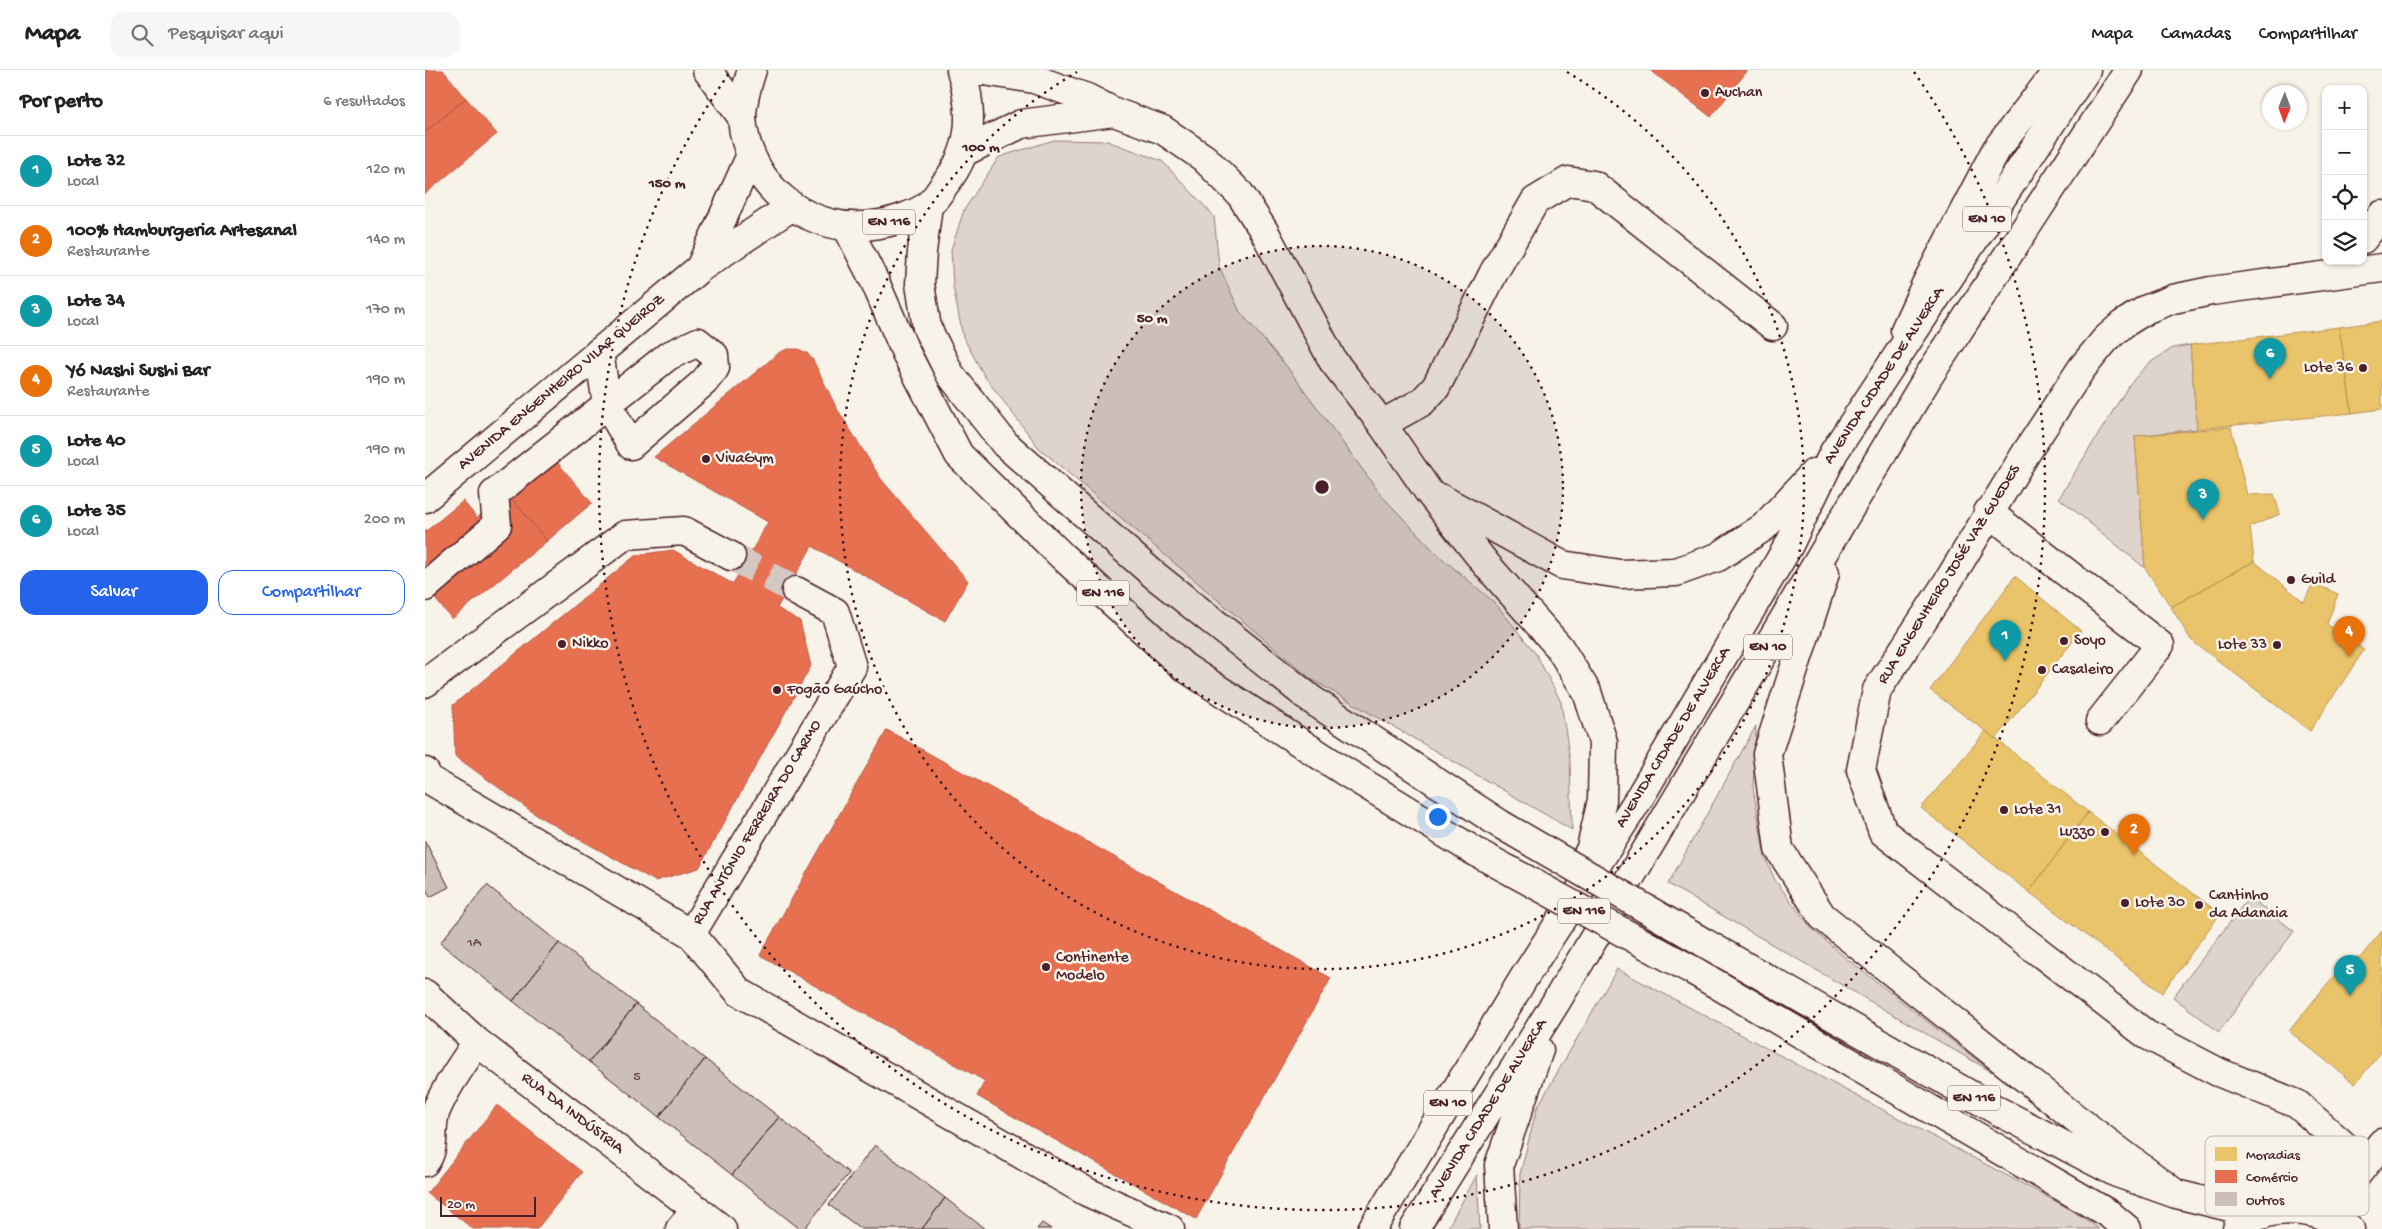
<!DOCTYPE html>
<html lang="pt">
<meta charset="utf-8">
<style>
body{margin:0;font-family:"Gochi Hand",sans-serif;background:#f6f6f6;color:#222}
.controls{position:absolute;right:15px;top:15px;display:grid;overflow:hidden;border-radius:10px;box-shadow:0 1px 4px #0004}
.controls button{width:45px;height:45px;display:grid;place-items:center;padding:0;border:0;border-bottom:1px solid #e0e0e0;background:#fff;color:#222;font:25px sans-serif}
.compass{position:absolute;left:1837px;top:15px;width:45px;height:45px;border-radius:50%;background:#fff;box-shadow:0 1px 4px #0004;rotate:181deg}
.scale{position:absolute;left:15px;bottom:12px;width:96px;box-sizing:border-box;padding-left:5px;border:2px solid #4a1f2b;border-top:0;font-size:14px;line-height:18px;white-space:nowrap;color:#4a1f2b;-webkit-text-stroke:4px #f7f3e8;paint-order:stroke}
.you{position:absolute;left:1012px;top:746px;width:18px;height:18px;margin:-12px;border:4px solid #fff;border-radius:50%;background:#1a73e8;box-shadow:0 0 0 8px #1a73e833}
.badge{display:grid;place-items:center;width:32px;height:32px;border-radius:50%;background:#2563eb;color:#fff;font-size:16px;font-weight:700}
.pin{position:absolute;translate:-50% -41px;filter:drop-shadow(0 1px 2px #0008)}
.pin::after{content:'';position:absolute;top:26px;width:18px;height:15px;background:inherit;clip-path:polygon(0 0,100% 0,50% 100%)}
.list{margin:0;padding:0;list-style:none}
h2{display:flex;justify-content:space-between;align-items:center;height:65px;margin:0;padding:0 20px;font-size:21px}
h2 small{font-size:16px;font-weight:400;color:#767676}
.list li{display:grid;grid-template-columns:32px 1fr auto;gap:15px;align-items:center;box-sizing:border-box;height:70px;padding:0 20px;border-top:1px solid #e0e0e0}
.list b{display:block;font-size:19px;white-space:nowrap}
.list p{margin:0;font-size:16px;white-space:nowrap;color:#767676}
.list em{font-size:16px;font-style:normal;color:#767676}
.actions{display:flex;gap:10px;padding:15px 20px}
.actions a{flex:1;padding:11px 0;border:1px solid #2563eb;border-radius:15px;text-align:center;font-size:18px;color:#2563eb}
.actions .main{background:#2563eb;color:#fff}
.icon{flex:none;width:28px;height:28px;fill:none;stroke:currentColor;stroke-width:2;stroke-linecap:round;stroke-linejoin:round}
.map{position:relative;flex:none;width:1957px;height:1159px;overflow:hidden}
header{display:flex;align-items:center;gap:30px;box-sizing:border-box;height:70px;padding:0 25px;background:#fff;border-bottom:1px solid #e0e0e0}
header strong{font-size:24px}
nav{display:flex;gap:28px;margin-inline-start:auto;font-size:18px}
.search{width:350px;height:45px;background:#f6f6f6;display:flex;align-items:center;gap:12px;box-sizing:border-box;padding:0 18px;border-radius:15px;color:#767676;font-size:19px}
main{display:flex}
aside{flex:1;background:#fff}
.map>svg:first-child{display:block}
.green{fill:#ded4cc;stroke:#947a7c}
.homes{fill:#e9c46a;stroke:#b99257}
.shops{fill:#e76f51;stroke:#b85746}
.building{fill:#ccbfb9;stroke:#4a1f2b}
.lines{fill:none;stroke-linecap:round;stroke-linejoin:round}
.minor-tunnel{stroke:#d4c9c2;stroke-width:28;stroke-dasharray:28 14;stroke-linecap:butt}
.minor-casing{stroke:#4a1f2b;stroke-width:31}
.major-casing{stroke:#4a1f2b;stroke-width:31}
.minor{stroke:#f7f3e8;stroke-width:28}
.major{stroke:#f7f3e8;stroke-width:28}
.major-bridge-casing{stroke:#4a1f2b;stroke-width:31;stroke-linecap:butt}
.major-bridge{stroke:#f7f3e8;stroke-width:28}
.ring{fill:none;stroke:#4a1f2b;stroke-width:2.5;stroke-dasharray:2.5 5}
.poi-dot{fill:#4a1f2b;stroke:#f7f3e8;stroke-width:2}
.labels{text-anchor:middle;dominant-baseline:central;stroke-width:5;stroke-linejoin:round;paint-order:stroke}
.number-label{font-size:14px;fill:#6a474e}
.shield{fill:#f7f3e8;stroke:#7e5f64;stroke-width:1}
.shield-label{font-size:15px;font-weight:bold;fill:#4a1f2b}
.poi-label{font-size:16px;fill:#4a1f2b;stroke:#f7f3e8;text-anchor:start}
.street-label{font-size:16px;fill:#4a1f2b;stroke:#f7f3e8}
.key{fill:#f7f3e8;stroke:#c3b3af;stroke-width:1}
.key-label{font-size:14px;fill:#4a1f2b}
.centre{fill:#4a1f2b;stroke:#f7f3e8;stroke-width:2.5}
.ring-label{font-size:15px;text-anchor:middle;font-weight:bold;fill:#4a1f2b;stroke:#f7f3e8;stroke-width:5;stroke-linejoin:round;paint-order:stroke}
</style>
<header>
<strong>Mapa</strong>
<div class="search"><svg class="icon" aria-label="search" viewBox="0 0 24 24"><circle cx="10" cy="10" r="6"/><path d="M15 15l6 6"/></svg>Pesquisar aqui</div>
<nav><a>Mapa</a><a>Camadas</a><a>Compartilhar</a></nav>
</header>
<main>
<aside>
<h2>Por perto<small>6 resultados</small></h2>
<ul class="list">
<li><span class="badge" style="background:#0f9aa8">1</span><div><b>Lote 32</b><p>Local</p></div><em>120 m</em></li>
<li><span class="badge" style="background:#e8710a">2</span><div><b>100% Hamburgeria Artesanal</b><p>Restaurante</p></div><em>140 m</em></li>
<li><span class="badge" style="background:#0f9aa8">3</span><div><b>Lote 34</b><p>Local</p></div><em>170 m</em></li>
<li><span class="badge" style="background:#e8710a">4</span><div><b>Yó Nashi Sushi Bar</b><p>Restaurante</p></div><em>190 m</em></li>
<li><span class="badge" style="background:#0f9aa8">5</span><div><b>Lote 40</b><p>Local</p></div><em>190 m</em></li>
<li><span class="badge" style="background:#0f9aa8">6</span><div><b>Lote 35</b><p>Local</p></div><em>200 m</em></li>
</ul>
<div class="actions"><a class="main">Salvar</a><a>Compartilhar</a></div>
</aside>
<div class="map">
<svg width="1957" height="1159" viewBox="0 0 1957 1159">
<rect width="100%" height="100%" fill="#f7f3e8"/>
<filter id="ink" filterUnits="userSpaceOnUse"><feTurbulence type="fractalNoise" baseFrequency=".02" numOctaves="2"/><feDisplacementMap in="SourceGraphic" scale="10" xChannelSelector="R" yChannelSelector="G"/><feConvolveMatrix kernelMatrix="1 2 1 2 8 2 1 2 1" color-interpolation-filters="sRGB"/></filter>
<g filter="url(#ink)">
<path class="green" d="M629 70 682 71 737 91 789 146 794 196 815 242 863 298 957 426 1011 483 1070 533 1111 584 1136 632 1145 691 1147 760 886 609 614 378 560 307 538 267 528 216 526 180 539 140 574 87Z
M1765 275 1772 359 1710 366 1720 498 1634 428 1704 315 1723 294 1748 278Z
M1331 656 1328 718 1340 787 1350 810 1386 858 1421 888 1567 1002 1243 814Z
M1824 827 1869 861 1794 962 1748 927Z
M1192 899 1647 1140 1674 1159H1094L1095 1104 1112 1038Z
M1052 1105 1055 1159H1022Z"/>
<path class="homes" d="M1957 251V339L1927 343 1914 257Z
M1914 257 1927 343 1772 359 1765 275Z
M1806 357 1822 425 1849 424 1855 444 1825 457 1829 491 1746 537 1720 498 1710 366Z
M1829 491 1879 532 1888 513 1913 524 1902 554 1939 580 1885 661 1766 570 1746 537Z
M1590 506 1656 561 1571 669 1505 620Z
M1561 661 1663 742 1604 822 1496 738Z
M1663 742 1795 844 1737 923 1604 822Z
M1957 861V981L1930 1014 1864 961 1924 887 1928 891 1931 887 1934 889Z"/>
<path class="shops" d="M0 0H18L41 28 0 62Z
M1225 0H1323L1286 47Z
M41 28 72 64 0 124V62Z
M363 279H373L382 283 388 290 411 337 456 409 543 511 520 551 387 476 352 538 375 551 386 596 274 798 230 811 113 746 30 686 28 635 211 485 248 480 308 514 343 452 229 387 355 282Z
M127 386 167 433 122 471 82 423Z
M82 423 122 471 27 549 0 517V462L38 431 52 448Z
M462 660 906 908 771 1149 552 1026 560 1011 335 885Z
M72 1035 157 1102 112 1159H48L2 1123Z"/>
<path class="building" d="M0 771 24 817 5 827 0 817Z
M62 815 134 873 88 931 15 873Z
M134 873 211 934 164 992 88 931Z
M211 934 280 989 234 1047 164 992Z
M280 989 354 1047 307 1105 234 1047Z
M354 1047 424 1103 379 1159H375L307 1105Z
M450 1075 520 1128 497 1159H436L404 1135Z
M520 1128 560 1159H497Z
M617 1153 626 1159H612Z"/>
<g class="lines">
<path class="minor-tunnel" d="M306 486 371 521"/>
<g class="minor-casing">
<path id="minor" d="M282 0 317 47
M1938 169 1957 145
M1480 260 1501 214 1571 80 1633 0
M957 354 997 332 1011 317 1069 202 1110 131 1143 111 1169 115 1348 256
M1563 442 1735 575 1675 651
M0 517 72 455 69 424 243 286 273 272 289 285 290 298 279 312 206 375 182 334 174 282
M0 613 200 465 259 461 306 486
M0 702 3 709 266 864 427 597 410 542 371 521
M266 864 314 922 662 1122 745 1159
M0 924 52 972 297 1159
M0 1092C11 1079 5 1059 10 1043 20 1018 37 995 52 972
M1940 1094 1872 1034 1793 1002 1722 965 1458 762 1436 700 1452 620 1522 513 1601 383 1657 298 1681 269 1698 254 1722 239 1748 229 1786 221 1957 198
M1886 1141 1913 1128 1957 1073
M255 1159 272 1139"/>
</g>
<g class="major-casing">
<path id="major" d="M327 0C322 15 317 32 317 48 322 117 386 168 454 154 468 152 493 144 503 135 510 130 515 121 520 114 548 79 549 42 536 0
M553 0 609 9 662 28 689 42 738 60 779 88 815 124 839 161 908 291 957 354 1003 421 1061 494 1134 577 1162 622 1178 672 1177 730 1166 778 1157 796
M539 82 596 54 689 42
M503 135 497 182 495 214 502 258 525 304 580 374 728 504 887 630 1075 754
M422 157 450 212 481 283 534 385 637 486 759 597 919 701 1049 781
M275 198 326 85
M0 428 275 198 366 137
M1015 428 1137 495 1195 504 1251 502 1293 487 1339 457 1389 403
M1400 503 1342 684 1354 779 1397 846 1649 1047 1751 1124
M1278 872 1575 1042 1692 1103 1751 1124 1837 1145
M1269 901 1684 1144 1702 1159
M947 1159 1100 906 1213 730 1364 475 1409 382 1661 0
M989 1159 1131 932 1503 307 1704 0
M1078 1159 1074 1095 1114 980
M1812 1159C1842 1131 1893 1137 1925 1159"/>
</g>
<use href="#minor" class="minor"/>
<use href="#major" class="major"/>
<g class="major-bridge-casing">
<path id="major-bridge" d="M1075 754 1278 872
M1049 781 1269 901"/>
</g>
<use href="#major-bridge" class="major-bridge"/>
</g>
</g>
<circle cx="897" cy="417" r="241" fill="#4a1f2b" fill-opacity=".12"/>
<g class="ring">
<circle cx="897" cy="417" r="241"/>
<path d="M1142 2A482 482 0 1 1 652 2"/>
<path d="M1489 2A723 723 0 1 1 305 2"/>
</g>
<g class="poi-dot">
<circle cx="1280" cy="23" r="5"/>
<circle cx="1938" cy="298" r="5"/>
<circle cx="281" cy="389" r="5"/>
<circle cx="1866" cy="510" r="5"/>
<circle cx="1639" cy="571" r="5"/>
<circle cx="137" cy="574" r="5"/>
<circle cx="1852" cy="575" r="5"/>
<circle cx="1617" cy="600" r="5"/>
<circle cx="352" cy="620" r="5"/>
<circle cx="1579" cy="740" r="5"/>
<circle cx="1680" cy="762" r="5"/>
<circle cx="1700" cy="833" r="5"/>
<circle cx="1774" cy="835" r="5"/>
<circle cx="621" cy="897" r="5"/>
</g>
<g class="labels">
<g class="number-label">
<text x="49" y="873">1A</text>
<text x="212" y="1007">5</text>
</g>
<g class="shield">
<rect x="1538" y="136.5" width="48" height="25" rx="4"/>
<rect x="438" y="139.5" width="52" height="25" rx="4"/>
<rect x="652" y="510.5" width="52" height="25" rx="4"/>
<rect x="1319" y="564.5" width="48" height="25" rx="4"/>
<rect x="1133" y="828.5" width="52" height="25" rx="4"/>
<rect x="1523" y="1015.5" width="52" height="25" rx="4"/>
<rect x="999" y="1020.5" width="48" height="25" rx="4"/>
</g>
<g class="shield-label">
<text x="1562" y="149">EN 10</text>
<text x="464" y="152">EN 116</text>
<text x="678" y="523">EN 116</text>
<text x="1343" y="577">EN 10</text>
<text x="1159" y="841">EN 116</text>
<text x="1549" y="1028">EN 116</text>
<text x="1023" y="1033">EN 10</text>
</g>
<g class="poi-label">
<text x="1290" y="23">Auchan</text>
<text x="1928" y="298" text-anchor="end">Lote 36</text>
<text x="291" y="389">VivaGym</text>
<text x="1876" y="510">Guild</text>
<text x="1649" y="571">Soyo</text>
<text x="147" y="574">Nikko</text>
<text x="1842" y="575" text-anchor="end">Lote 33</text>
<text x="1627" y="600">Casaleiro</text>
<text x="362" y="620">Fogão Gaúcho</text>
<text x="1589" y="740">Lote 31</text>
<text x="1670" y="762" text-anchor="end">Luzzo</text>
<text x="1784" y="826">Cantinho<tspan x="1784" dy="18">da Adanaia</tspan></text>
<text x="1710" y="833">Lote 30</text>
<text x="631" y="888">Continente<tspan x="631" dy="18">Modelo</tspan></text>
</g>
<g class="street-label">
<text transform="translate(1460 306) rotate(-57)">AVENIDA CIDADE DE ALVERCA</text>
<text transform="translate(137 313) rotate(-40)">AVENIDA ENGENHEIRO VILAR QUEIROZ</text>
<text transform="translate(1525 505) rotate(-58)">RUA ENGENHEIRO JOSÉ VAZ GUEDES</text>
<text transform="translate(1249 668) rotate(-59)">AVENIDA CIDADE DE ALVERCA</text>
<text transform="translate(333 753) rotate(-59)">RUA ANTÓNIO FERREIRA DO CARMO</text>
<text transform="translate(1064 1039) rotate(-58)">AVENIDA CIDADE DE ALVERCA</text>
<text transform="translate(147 1044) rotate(37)">RUA DA INDÚSTRIA</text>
</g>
</g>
<rect x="1780" y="1066" width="164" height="80" rx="8" class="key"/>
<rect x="1790" y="1077" width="22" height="14" fill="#e9c46a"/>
<rect x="1790" y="1100" width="22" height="13" fill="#e76f51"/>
<rect x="1790" y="1122" width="22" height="14" fill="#ccbfb9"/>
<g class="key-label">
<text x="1821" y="1089">Moradias</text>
<text x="1821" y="1111">Comércio</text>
<text x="1821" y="1134">Outros</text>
</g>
<circle cx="897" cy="417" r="8" class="centre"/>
<g class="ring-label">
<text x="556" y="81">100 m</text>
<text x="242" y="117">150 m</text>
<text x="727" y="252">50 m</text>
</g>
</svg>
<div class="controls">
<button>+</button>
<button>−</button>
<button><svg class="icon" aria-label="locate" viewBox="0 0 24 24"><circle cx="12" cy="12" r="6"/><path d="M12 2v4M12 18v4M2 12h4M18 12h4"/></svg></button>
<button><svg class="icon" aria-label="layers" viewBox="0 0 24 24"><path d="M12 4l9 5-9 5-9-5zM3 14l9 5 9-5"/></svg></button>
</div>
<svg class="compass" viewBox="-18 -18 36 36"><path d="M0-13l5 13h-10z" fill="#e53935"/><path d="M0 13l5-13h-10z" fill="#767676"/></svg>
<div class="scale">20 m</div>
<div class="you"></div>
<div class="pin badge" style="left:1580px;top:591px;background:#0f9aa8">1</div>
<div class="pin badge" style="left:1709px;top:785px;background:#e8710a">2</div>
<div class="pin badge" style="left:1778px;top:450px;background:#0f9aa8">3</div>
<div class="pin badge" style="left:1924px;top:587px;background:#e8710a">4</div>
<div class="pin badge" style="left:1925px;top:926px;background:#0f9aa8">5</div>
<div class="pin badge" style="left:1845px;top:309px;background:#0f9aa8">6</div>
</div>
</main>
